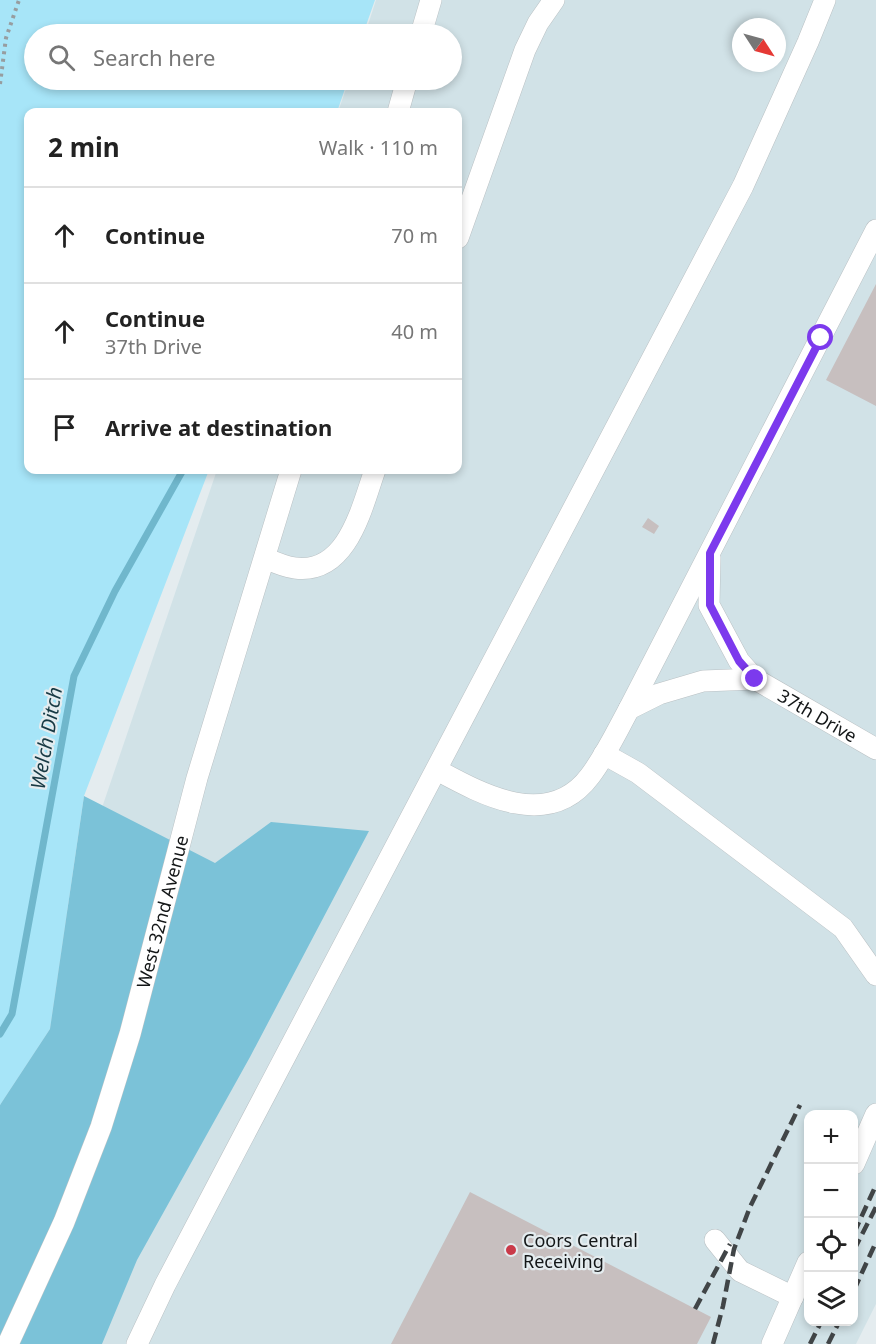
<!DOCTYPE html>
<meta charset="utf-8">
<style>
body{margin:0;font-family:"Noto Sans",sans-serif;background:#f2f2f2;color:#222}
.controls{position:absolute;right:18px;bottom:18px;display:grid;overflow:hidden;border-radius:12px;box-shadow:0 3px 9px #0003}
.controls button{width:54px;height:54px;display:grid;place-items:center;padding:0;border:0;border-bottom:2px solid #e0e0e0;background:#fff;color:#222;font:30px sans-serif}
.compass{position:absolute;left:732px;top:18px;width:54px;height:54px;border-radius:50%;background:#fff;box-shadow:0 3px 9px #0003;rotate:126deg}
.stop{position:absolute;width:18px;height:18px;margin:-14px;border:4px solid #7c3aed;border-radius:50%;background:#fff}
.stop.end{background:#7c3aed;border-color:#fff;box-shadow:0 2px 6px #0008}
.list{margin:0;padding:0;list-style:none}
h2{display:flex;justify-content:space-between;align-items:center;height:78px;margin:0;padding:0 24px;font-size:26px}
h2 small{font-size:20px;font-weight:400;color:#767676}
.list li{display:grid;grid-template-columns:39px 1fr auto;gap:18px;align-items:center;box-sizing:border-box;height:96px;padding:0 24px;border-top:2px solid #e0e0e0}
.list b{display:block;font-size:22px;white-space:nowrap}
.list p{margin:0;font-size:20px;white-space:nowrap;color:#767676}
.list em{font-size:20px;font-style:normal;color:#767676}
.icon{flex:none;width:33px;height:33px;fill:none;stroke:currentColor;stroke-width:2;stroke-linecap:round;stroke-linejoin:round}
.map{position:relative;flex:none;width:876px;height:1344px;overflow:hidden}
.search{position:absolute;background:#fff;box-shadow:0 3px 9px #0003;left:24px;top:24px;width:438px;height:66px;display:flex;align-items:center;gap:15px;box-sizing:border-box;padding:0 21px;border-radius:33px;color:#767676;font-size:22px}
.panel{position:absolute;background:#fff;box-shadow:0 3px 9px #0003;left:24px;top:108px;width:438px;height:366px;border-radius:12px}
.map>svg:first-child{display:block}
.built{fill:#d1e2e7;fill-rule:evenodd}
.green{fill:#a7e5f8}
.forest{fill:#7bc2d8}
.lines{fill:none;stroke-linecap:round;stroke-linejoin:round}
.stream{stroke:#70b7cc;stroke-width:7}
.building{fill:#c7bfbf}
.minor-casing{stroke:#bac1c4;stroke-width:22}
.path{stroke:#979da0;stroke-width:4;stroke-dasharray:3 4.5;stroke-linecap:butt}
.minor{stroke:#fff;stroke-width:21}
.rail{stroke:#414547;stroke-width:4.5;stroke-dasharray:12 6;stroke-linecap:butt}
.route{stroke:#7c3aed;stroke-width:8}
.poi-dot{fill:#ca3a49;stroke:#e4ecef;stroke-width:2}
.labels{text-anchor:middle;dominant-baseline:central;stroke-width:4.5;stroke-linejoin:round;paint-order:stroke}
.street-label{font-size:18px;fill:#131617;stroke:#e4ecef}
.poi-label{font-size:18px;fill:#131617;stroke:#e4ecef;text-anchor:start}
.water-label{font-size:20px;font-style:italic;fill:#183a44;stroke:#e4ecef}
</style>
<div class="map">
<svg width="876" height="1344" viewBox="0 0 876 1344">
<rect width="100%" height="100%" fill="#e4ecef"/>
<path class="built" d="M376 0H876V1304L856 1344H0V1107L217 470H458V112H338L349 80H452V34H365ZM741 27H777V63H741ZM808 1114H854V1322H808Z"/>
<path class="green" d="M0 0H375L363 34H34V80H348L337 112H28V470H209L84 796 50 1029 0 1105Z"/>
<path class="forest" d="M84 796 215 863 271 822 369 831 250 1057 137 1260 102 1344H0V1105L50 1029Z"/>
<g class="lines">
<path class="stream" d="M0 1034 12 1014 74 676 115 591 183 470"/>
</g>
<path class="building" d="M876 284V406L826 380Z
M648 518 659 526 654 534 642 527Z
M470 1192 711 1317 697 1344H391Z"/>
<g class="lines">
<g class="minor-casing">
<g id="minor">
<path d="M421 34 431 0"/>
<path d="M398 112 407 80"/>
<path d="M458 238 525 50 538 23 554 0"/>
<path id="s1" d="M710 557 709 605 739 661 755 679 876 749"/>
<path d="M265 558C274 562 285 567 295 568 348 575 362 506 375 470"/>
<path d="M629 709 659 694 703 681 755 679"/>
<path d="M604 754 638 773 843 928 876 975"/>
<path d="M437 770C483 795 549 831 590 776 606 755 617 731 629 709L876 230"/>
<path d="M854 1164 876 1114"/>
<path d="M715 1240 740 1271 793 1297"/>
<path id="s2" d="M8 1344 64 1222 101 1127 130 1034 197 778 291 470"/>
<path d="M137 1344 165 1285 743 186 808 42 825 0"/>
<path d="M772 1344 808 1262"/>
</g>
</g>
<path class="path" d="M0 84 6 38 19 0"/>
<use href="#minor" class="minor"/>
<path class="rail" d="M854 1233 876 1185
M854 1250 876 1207
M854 1290 876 1242
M695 1309 730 1244
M713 1344 723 1306 734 1249 750 1207 800 1105
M810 1344 821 1322
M828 1344 839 1322"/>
</g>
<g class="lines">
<path class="route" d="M755 679 739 661 710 605V553L821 338"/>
</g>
<circle class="poi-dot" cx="511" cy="1250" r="6"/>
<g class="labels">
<g class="street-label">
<text stroke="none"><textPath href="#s1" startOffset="208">37th Drive</textPath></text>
<text stroke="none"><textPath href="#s2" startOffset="460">West 32nd Avenue</textPath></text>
</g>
<g class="poi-label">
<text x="523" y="1240">Coors Central<tspan x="523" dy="21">Receiving</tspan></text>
</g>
<g class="water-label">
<text transform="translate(46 738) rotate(-80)">Welch Ditch</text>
</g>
</g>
</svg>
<div class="controls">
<button>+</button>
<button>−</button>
<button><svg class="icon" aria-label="locate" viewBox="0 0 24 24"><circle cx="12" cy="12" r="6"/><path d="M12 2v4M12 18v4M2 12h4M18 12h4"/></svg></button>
<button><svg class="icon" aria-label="layers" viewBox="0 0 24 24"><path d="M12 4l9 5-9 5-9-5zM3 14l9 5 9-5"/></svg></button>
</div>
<svg class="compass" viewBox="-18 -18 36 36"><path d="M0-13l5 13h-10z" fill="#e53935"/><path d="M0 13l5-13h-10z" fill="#767676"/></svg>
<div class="stop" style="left:821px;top:338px"></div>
<div class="stop end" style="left:755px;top:679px"></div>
<div class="search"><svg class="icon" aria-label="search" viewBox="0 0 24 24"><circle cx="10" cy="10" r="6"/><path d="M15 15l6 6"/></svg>Search here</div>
<section class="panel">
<h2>2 min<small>Walk · 110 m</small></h2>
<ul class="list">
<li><svg class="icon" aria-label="ahead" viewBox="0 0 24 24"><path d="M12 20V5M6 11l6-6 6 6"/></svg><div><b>Continue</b></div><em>70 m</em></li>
<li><svg class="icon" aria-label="ahead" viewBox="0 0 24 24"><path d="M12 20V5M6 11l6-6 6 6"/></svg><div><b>Continue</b><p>37th Drive</p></div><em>40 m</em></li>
<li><svg class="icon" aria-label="arrive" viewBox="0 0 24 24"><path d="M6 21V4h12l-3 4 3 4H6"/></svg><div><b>Arrive at destination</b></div></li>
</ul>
</section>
</div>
